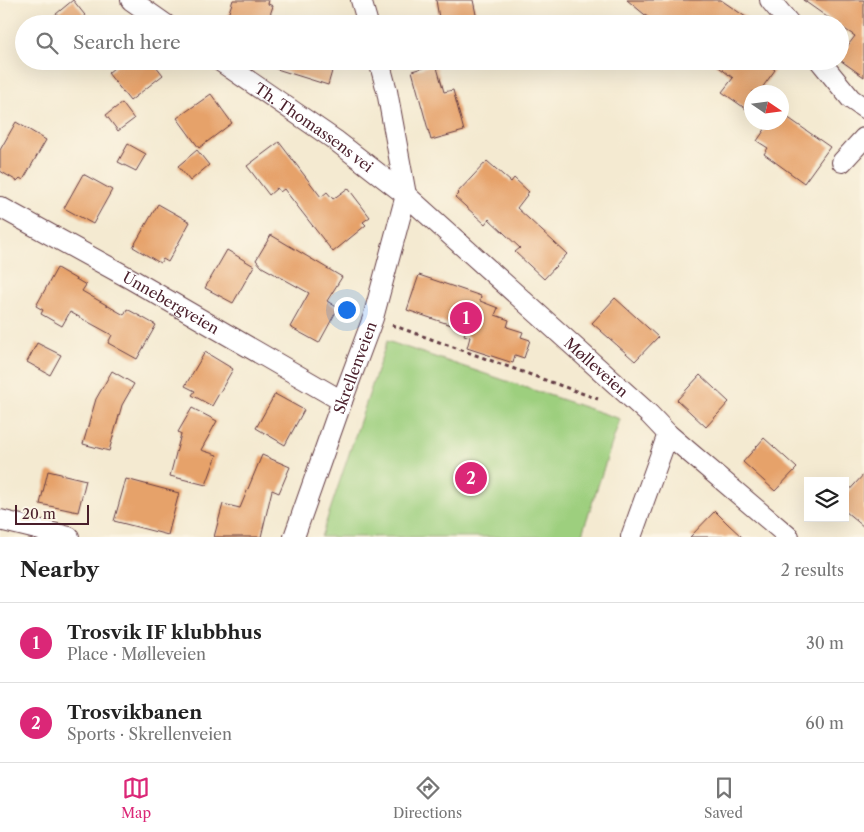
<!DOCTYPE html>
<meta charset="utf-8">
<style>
body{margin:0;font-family:"Libre Caslon Text",serif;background:#f2f2f2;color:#222}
.controls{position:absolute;right:15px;bottom:15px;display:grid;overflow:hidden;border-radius:0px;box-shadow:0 5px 20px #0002}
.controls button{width:45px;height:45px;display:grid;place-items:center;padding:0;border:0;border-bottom:1px solid #e0e0e0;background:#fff;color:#222;font:25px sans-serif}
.compass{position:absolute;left:744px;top:85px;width:45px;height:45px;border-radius:50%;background:#fff;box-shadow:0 5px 20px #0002;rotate:103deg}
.scale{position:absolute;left:15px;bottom:12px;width:74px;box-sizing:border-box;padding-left:5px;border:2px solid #4a1f2b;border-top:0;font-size:14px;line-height:18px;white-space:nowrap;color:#4a1f2b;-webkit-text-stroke:4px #fcf5e5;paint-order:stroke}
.you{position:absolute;left:346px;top:309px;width:18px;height:18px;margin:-12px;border:4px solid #fff;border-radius:50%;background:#1a73e8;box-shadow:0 0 0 8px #1a73e833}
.badge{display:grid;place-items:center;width:32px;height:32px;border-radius:50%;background:#db2777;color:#fff;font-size:16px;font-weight:700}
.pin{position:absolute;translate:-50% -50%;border:2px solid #fff;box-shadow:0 1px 5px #0006}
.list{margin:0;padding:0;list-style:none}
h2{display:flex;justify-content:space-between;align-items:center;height:65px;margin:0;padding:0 20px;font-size:21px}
h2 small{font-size:16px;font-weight:400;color:#767676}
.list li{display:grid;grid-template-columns:32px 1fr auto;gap:15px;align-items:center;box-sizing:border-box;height:80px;padding:0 20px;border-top:1px solid #e0e0e0}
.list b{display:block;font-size:19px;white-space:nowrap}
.list p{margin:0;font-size:16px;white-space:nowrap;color:#767676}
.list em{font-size:16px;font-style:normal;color:#767676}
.icon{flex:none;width:28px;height:28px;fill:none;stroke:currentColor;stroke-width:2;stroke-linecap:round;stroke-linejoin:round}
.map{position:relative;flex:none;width:864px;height:537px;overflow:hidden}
.search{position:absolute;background:#fff;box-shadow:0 5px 20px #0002;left:15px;right:15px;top:15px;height:55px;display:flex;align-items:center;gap:12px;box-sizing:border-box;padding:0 18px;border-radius:28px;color:#767676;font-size:19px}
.sheet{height:225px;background:#fff}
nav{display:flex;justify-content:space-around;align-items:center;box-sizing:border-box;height:70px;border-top:1px solid #e0e0e0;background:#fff;font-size:14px;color:#767676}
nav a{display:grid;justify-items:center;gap:2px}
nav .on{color:#db2777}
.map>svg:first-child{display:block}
.green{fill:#9dcf7e;stroke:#747754}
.building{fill:#e6a26a}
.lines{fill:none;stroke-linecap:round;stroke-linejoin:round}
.street-casing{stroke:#643d44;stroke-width:22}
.path{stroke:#643d44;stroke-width:3;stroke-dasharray:4 4;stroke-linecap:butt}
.street{stroke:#fff;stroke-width:20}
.labels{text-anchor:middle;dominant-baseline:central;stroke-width:5;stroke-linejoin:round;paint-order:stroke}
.street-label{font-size:15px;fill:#4a1f2b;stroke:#fcf5e5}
</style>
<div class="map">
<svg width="864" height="537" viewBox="0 0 864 537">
<rect width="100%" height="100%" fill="#fcf5e5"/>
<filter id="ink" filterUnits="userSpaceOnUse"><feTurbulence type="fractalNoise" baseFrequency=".02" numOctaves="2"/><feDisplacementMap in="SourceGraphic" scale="10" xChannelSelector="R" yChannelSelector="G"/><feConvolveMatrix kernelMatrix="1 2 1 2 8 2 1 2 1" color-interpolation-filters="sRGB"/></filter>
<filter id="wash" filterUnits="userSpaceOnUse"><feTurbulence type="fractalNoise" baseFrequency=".0096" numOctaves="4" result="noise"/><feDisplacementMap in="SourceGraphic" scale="20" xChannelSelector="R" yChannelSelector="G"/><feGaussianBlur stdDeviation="1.12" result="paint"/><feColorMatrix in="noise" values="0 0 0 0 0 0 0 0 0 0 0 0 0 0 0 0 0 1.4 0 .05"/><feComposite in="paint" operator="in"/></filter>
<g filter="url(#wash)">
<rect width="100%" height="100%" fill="#f4ead1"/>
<path class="green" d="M387 341 620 419 581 537H321Z"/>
<g id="blocks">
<path class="building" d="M73 0 92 24H44Z
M233 0H269L268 4 273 6 267 24H225Z
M436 0H473L478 24H440Z
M627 0H721L756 24H656Z
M803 0H864V77L840 60V56L855 36 840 26V24H837Z
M122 61H152L163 75 130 101 108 73Z
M267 61H335L328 85 267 66Z
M711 61H764L775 70 759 92H752V102L746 109 722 92 733 78Z
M436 64 444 92 453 90 464 131 431 140 412 71Z
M211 94 232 123 199 148 177 118Z
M122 103 134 119 118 131 106 115Z
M787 117 830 147 804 183 764 154 768 148 757 141 770 122H783Z
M16 122 46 140 23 180 20 178 17 181 0 171V150Z
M279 142 321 197 327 192 333 199 348 188 370 217 363 222 366 225 333 252 284 189 280 192 277 188 269 195 247 166Z
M128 144 146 154 136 171 118 162Z
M197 150 209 165 190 181 178 166Z
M487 161 511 182 514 178 529 192 526 194 527 195 517 208 567 254 544 279 515 252 520 248 489 219 485 224 455 197 458 194 457 193Z
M83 174 112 190 93 224 64 208Z
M158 204 190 222 168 262 163 259 160 263 133 247Z
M271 235 342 277 327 301 338 308 319 343 290 327 309 293 262 267 256 260Z
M227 250 254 266 233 303 205 288Z
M57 268 86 285 82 291 124 315 127 309 156 325 137 359 108 343 112 335 70 312 62 326 41 314 43 310 36 306Z
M419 275 481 296 480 301 498 308 495 315 509 320 507 327 523 332 521 337 530 340 524 358 515 355 513 363 467 348 470 337 464 335 466 330 407 310Z
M615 298 658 337 635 361 592 323Z
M37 343 61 355 50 375 27 362Z
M205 352 233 369 212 406 192 395 195 391 185 386Z
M112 371 134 384 122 405 109 451 83 444 96 399Z
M700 375 729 402 706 427 677 400Z
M275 394 304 410 285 445 256 428Z
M192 408 217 421 201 450 217 455 206 485 170 476 181 434 178 432Z
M764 438 797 468 775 491 743 462Z
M262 455 290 467 279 493 272 490 261 537H214L223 504 240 508Z
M48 471 86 480 78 512 40 504Z
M864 474V527L845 511V495Z
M126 479 179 493 168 535 114 521Z
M715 511 728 524 742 537H690Z"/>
</g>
</g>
<g filter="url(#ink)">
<use href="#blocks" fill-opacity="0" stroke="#643d44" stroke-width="1"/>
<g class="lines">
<g class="street-casing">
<g id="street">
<path d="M131 0 165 24"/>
<path d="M361 0 368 24"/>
<path d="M770 0 790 24"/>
<path id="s1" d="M220 61 335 140 406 195 649 414 668 434 789 537"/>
<path d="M820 61 851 99 864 108"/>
<path d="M842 162 864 138"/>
<path id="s2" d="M0 207 131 279 342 401"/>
<path d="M0 520 69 537"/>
<path id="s3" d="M294 537 342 401 373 318 406 195 387 91 379 61"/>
<path d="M631 537 668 434"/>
</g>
</g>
<path class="path" d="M392 325 598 399"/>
<use href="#street" class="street"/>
</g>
</g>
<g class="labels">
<g class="street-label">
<text stroke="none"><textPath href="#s1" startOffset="115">Th. Thomassens vei</textPath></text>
<text stroke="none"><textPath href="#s2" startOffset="196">Unnebergveien</textPath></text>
<text stroke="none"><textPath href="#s3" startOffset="180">Skrellenveien</textPath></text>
<text stroke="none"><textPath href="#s1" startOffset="486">Mølleveien</textPath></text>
</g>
</g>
</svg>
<div class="controls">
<button><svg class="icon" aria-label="layers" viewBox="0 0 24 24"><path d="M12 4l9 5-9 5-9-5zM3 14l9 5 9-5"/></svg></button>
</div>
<svg class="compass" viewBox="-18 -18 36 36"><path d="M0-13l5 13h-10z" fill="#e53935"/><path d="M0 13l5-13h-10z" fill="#767676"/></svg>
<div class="scale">20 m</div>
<div class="you"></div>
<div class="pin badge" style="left:466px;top:318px">1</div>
<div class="pin badge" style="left:471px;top:478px">2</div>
<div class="search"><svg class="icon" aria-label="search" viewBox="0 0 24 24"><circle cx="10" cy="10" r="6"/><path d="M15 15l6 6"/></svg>Search here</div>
</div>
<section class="sheet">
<h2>Nearby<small>2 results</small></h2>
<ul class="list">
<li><span class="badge">1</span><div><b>Trosvik IF klubbhus</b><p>Place · Mølleveien</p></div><em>30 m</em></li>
<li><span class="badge">2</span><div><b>Trosvikbanen</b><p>Sports · Skrellenveien</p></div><em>60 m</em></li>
</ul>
</section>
<nav>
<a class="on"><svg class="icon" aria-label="map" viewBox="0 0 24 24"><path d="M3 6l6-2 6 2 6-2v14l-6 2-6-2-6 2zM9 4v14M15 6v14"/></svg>Map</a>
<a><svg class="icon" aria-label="directions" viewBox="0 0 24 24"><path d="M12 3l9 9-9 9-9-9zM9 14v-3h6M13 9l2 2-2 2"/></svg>Directions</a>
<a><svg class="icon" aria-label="saved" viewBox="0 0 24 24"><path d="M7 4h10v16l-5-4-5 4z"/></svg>Saved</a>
</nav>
